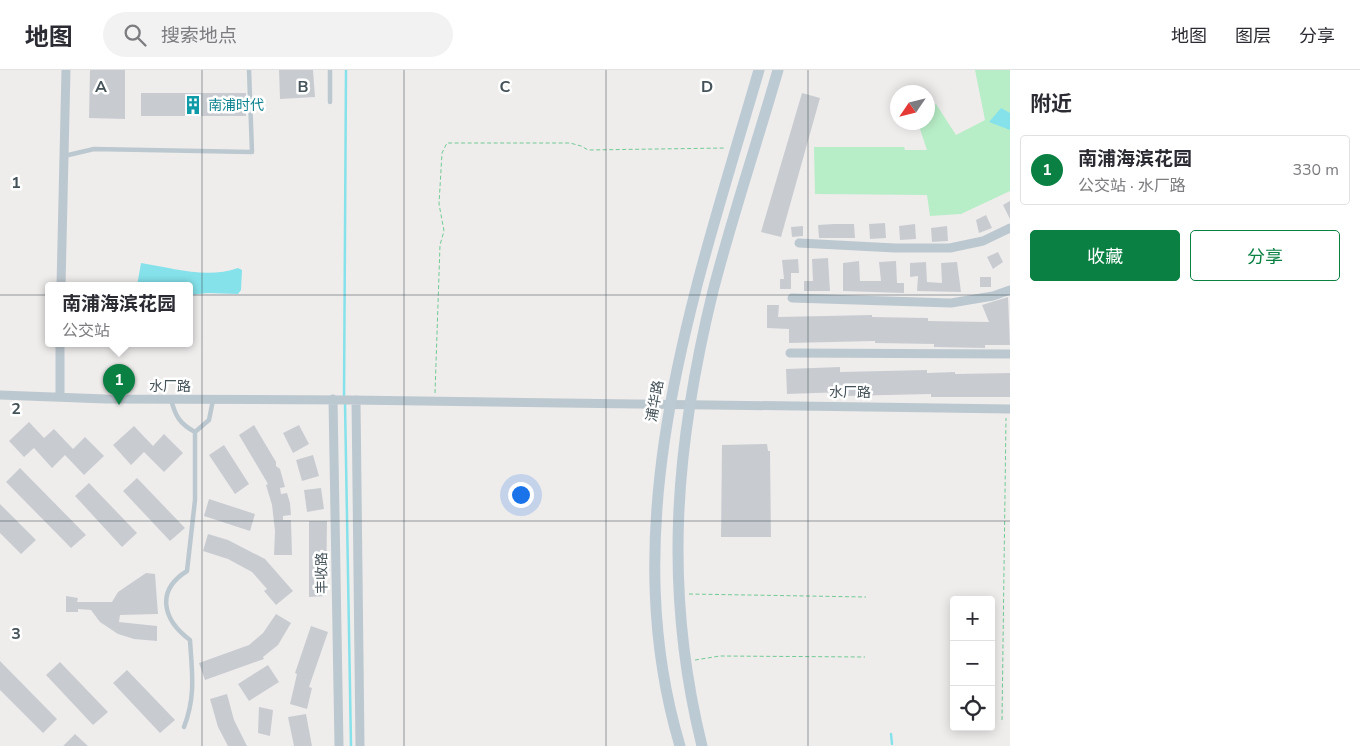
<!DOCTYPE html>
<html lang="zh">
<meta charset="utf-8">
<style>
body{margin:0;font-family:"Nunito Sans","Noto Sans SC",sans-serif;background:#f2f2f3;color:#2b2b33}
.controls{position:absolute;right:15px;bottom:15px;display:grid;overflow:hidden;border-radius:5px;box-shadow:0 2px 12px #0003}
.controls button{width:45px;height:45px;display:grid;place-items:center;padding:0;border:0;border-bottom:1px solid #e1e1e2;background:#fff;color:#2b2b33;font:25px sans-serif}
.compass{position:absolute;left:890px;top:15px;width:45px;height:45px;border-radius:50%;background:#fff;box-shadow:0 2px 12px #0003;rotate:235deg}
.you{position:absolute;left:520px;top:424px;width:18px;height:18px;margin:-12px;border:4px solid #fff;border-radius:50%;background:#1a73e8;box-shadow:0 0 0 8px #1a73e833}
.badge{display:grid;place-items:center;width:32px;height:32px;border-radius:50%;background:#0b8043;color:#fff;font-size:16px;font-weight:700}
.pin{position:absolute;translate:-50% -41px;filter:drop-shadow(0 1px 2px #0008)}
.pin::after{content:'';position:absolute;top:26px;width:18px;height:15px;background:inherit;clip-path:polygon(0 0,100% 0,50% 100%)}
.popup{position:absolute;left:45px;top:212px;width:148px;height:65px;box-sizing:border-box;display:grid;place-content:center;border-radius:5px;background:#fff;filter:drop-shadow(0 1px 4px #0005);font-size:16px;white-space:nowrap;color:#7c7c81}
.popup b{font-size:19px;color:#2b2b33}
.popup::after{content:'';position:absolute;left:50%;top:100%;margin-left:-10px;border:10px solid transparent;border-top-color:#fff}
.list{margin:0;padding:0;list-style:none}
h2{display:flex;justify-content:space-between;align-items:center;height:65px;margin:0;padding:0 20px;font-size:21px}
h2 small{font-size:16px;font-weight:400;color:#7c7c81}
.list li{display:grid;grid-template-columns:32px 1fr auto;gap:15px;align-items:center;box-sizing:border-box;height:70px;margin:0 10px 10px;padding:0 10px;border:1px solid #e1e1e2;border-radius:5px}
.list b{display:block;font-size:19px;white-space:nowrap}
.list p{margin:0;font-size:16px;white-space:nowrap;color:#7c7c81}
.list em{font-size:16px;font-style:normal;color:#7c7c81}
.actions{display:flex;gap:10px;padding:15px 20px}
.actions a{flex:1;padding:11px 0;border:1px solid #0b8043;border-radius:5px;text-align:center;font-size:18px;color:#0b8043}
.actions .main{background:#0b8043;color:#fff}
.icon{flex:none;width:28px;height:28px;fill:none;stroke:currentColor;stroke-width:2;stroke-linecap:round;stroke-linejoin:round}
.map{position:relative;flex:none;width:1010px;height:676px;overflow:hidden}
header{display:flex;align-items:center;gap:30px;box-sizing:border-box;height:70px;padding:0 25px;background:#fff;border-bottom:1px solid #e1e1e2}
header strong{font-size:24px}
nav{display:flex;gap:28px;margin-inline-start:auto;font-size:18px}
.search{width:350px;height:45px;background:#f2f2f3;display:flex;align-items:center;gap:12px;box-sizing:border-box;padding:0 18px;border-radius:28px;color:#7c7c81;font-size:19px}
main{display:flex}
aside{flex:1;background:#fff}
.map>svg:first-child{display:block}
.green{fill:#b8eec7}
.water{fill:#85e2eb}
.lines{fill:none;stroke-linecap:round;stroke-linejoin:round}
.stream{stroke:#85e2eb;stroke-width:2.5}
.building{fill:#c8ccd1}
.path{stroke:#71cc95;stroke-width:1;stroke-dasharray:4 2.5;stroke-linecap:butt}
.lane{stroke:#bcc8cf;stroke-width:4.5}
.street{stroke:#bcc8cf;stroke-width:9}
.secondary{stroke:#bccad4;stroke-width:11}
.grid{fill:none;stroke:#445259;stroke-width:1;stroke-opacity:0.55}
.labels{text-anchor:middle;dominant-baseline:central;stroke-width:5;stroke-linejoin:round;paint-order:stroke}
.culture-label{font-size:14px;fill:#0d838f;stroke:#fff;text-anchor:start}
.street-label{font-size:14px;fill:#445259;stroke:#fff}
.grid-label{font-size:16px;text-anchor:middle;font-weight:bold;fill:#445259;stroke:#fff;stroke-width:5;stroke-linejoin:round;paint-order:stroke}
</style>
<header>
<strong>地图</strong>
<div class="search"><svg class="icon" aria-label="search" viewBox="0 0 24 24"><circle cx="10" cy="10" r="6"/><path d="M15 15l6 6"/></svg>搜索地点</div>
<nav><a>地图</a><a>图层</a><a>分享</a></nav>
</header>
<main>
<div class="map">
<svg width="1010" height="676" viewBox="0 0 1010 676">
<rect width="100%" height="100%" fill="#efecec"/>
<path class="green" d="M975 0H1010V121L961 144 930 146 927 125 815 124 814 77H904L905 80H927L918 53 928 52V41L936 34 956 65 985 50Z"/>
<path class="water" d="M1001 38 1010 43V60L989 52Z
M141 193C173 198 207 209 238 198L242 200 241 220 238 224 208 223 189 225V216H137Z"/>
<g class="lines">
<path class="stream" d="M344 327 346 0
M345 333 351 676
M891 664 892 674"/>
</g>
<path class="building" d="M90 0H125V49L89 48Z
M279 0H313L315 27 280 29Z
M141 23H246V46H141Z
M802 23 820 28 781 167 761 162Z
M1010 131V149L1003 135Z
M986 145 992 158 979 163 976 150Z
M885 153 886 168 870 169 869 154Z
M834 154H854L855 168H819L818 155Z
M915 154 916 169 900 170 899 156Z
M803 156V166L792 167 791 157Z
M947 156 948 171 932 172 931 158Z
M998 182 1003 192 993 199 987 187Z
M828 188 830 221H804V211H813L812 189Z
M798 189 799 203H791V219H780V209H784L782 190Z
M859 191 860 211H881L879 192 896 191 897 213H904V223L843 221V193Z
M926 192 927 212 942 213 941 193 957 192 961 222 917 221 918 206 910 207V193Z
M980 207H991V217H980Z
M1008 227 1010 275H985V278L934 277V274L875 273V271L789 273V259L767 258V235H779L778 247 872 245V247L928 248V251L989 252 982 235Z
M840 297V302L927 300V303L955 302V304L1010 303V327H931V324L845 326V322L787 324 786 299Z
M29 352 44 368 54 359 73 379 85 367 104 386 84 405 65 385 52 398 34 378 24 387 9 371Z
M254 355 276 392V396L280 399 285 417 280 418 281 424 287 423 290 433 291 445 283 446V450H291L292 485H274L275 461 272 435 266 415 268 414 239 365Z
M299 355 309 374 293 383 283 363Z
M134 356 153 376 164 364 183 383 164 402 144 382 131 395 113 375Z
M767 374 768 381H770L771 467H721L722 375Z
M224 375 249 414 235 424 209 385Z
M313 385 319 406 302 411 296 390Z
M20 398 86 465 71 478 6 412Z
M137 408 185 458 170 471 123 421Z
M89 413 137 463 122 477 75 426Z
M321 418 324 439 307 442 304 420Z
M209 429 255 444 250 461 204 446Z
M0 434 36 470 21 484 0 463Z
M309 451H327L326 526 309 527Z
M208 464 228 470 265 489 293 521 276 535 264 521 267 519 252 502 228 489 203 481Z
M146 503 155 504 158 544 120 545 119 552 157 556V571L134 569 118 564 100 552 91 540 78 539V542H66V526L78 528 77 532H112L118 522Z
M276 544 291 553 278 575 263 587 264 589 205 610 199 593 249 575 263 563Z
M311 556 328 562 309 617 312 618 307 639 290 634 297 604 295 603Z
M0 591 57 649 43 663 0 620Z
M60 592 108 642 93 655 46 605Z
M268 595 279 612 249 631 238 614Z
M127 600 175 650 160 663 113 613Z
M227 624 234 650 247 676H228L218 657 210 629Z
M259 637 273 640 270 666 258 663Z
M306 644 312 676H294L288 647Z
M75 664 88 676H63Z"/>
<g class="lines">
<path class="path" d="M435 323 440 175 444 161 439 134 442 83 447 73H570L581 76 588 80 726 78
M689 524 866 527
M695 590 720 586 865 587
M1002 650 1006 348"/>
<path class="lane" d="M330 0V32
M64 86 94 79 252 82 249 0
M171 329C175 346 180 354 195 362
M184 657C196 626 192 603 190 570 163 550 155 521 187 501L195 430V362L209 350 213 330"/>
<path class="street" d="M799 173 895 178H950L983 171 1010 158
M61 216 66 0
M792 228 951 233 993 226 1010 220
M790 283 1010 284
M0 325 106 329 351 330 1010 339
M60 327V274
M333 329 339 676
M356 330 360 676"/>
<path class="secondary" d="M680 676C612 449 696 217 759 0
M702 676C663 519 675 376 713 221 732 147 757 73 778 0"/>
</g>
<path class="grid" d="M202 0V676M404 0V676M606 0V676M808 0V676M0 225H1010M0 451H1010"/>
<defs>
<g id="building-bare" transform="scale(1.5)"><path d="M-4-6H4V6H1V3H-1V6H-4ZM-2.5-4.3h1.7v1.8h-1.7ZM.8-4.3h1.7v1.8H.8ZM-2.5-1h1.7V.8h-1.7ZM.8-1h1.7V.8H.8Z" fill="#0f9aa8" stroke="#fff" stroke-width="2.5" paint-order="stroke"/></g>
</defs>
<g fill-rule="evenodd">
<use href="#building-bare" x="193" y="35"/>
</g>
<g class="labels">
<g class="culture-label">
<text x="208" y="35">南浦时代</text>
</g>
<g class="street-label">
<text x="170" y="316">水厂路</text>
<text x="850" y="322">水厂路</text>
<text transform="translate(655 331) rotate(-80)">浦华路</text>
<text transform="translate(322 503) rotate(-91)">丰收路</text>
</g>
</g>
<g class="grid-label">
<text x="101" y="22">A</text>
<text x="303" y="22">B</text>
<text x="505" y="22">C</text>
<text x="707" y="22">D</text>
<text x="16" y="118">1</text>
<text x="16" y="344">2</text>
<text x="16" y="569">3</text>
</g>
</svg>
<div class="controls">
<button>+</button>
<button>−</button>
<button><svg class="icon" aria-label="locate" viewBox="0 0 24 24"><circle cx="12" cy="12" r="6"/><path d="M12 2v4M12 18v4M2 12h4M18 12h4"/></svg></button>
</div>
<svg class="compass" viewBox="-18 -18 36 36"><path d="M0-13l5 13h-10z" fill="#e53935"/><path d="M0 13l5-13h-10z" fill="#7c7c81"/></svg>
<div class="you"></div>
<div class="pin badge" style="left:119px;top:335px">1</div>
<div class="popup"><b>南浦海滨花园</b>公交站</div>
</div>
<aside>
<h2>附近<small></small></h2>
<ul class="list">
<li><span class="badge">1</span><div><b>南浦海滨花园</b><p>公交站 · 水厂路</p></div><em>330 m</em></li>
</ul>
<div class="actions"><a class="main">收藏</a><a>分享</a></div>
</aside>
</main>
